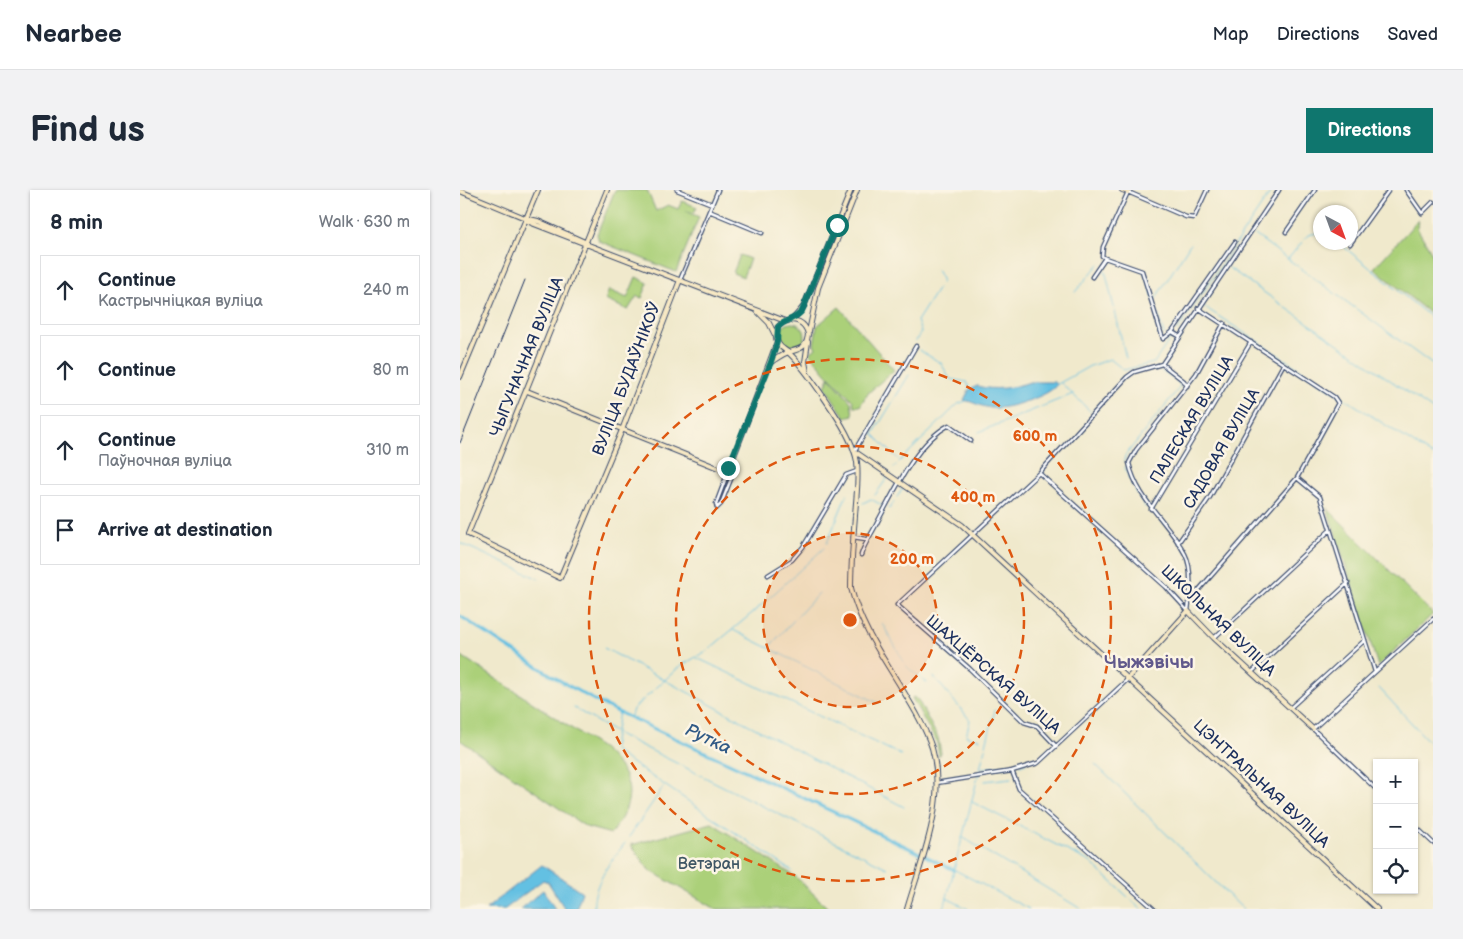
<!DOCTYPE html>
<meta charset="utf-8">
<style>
body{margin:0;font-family:"Balsamiq Sans",sans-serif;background:#f2f2f3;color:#1f2937}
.controls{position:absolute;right:15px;bottom:15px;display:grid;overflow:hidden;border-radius:0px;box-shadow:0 1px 4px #0004}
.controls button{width:45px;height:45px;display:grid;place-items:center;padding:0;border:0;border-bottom:1px solid #e0e1e3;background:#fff;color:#1f2937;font:25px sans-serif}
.compass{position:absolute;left:853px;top:15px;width:45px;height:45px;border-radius:50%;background:#fff;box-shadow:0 1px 4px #0004;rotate:139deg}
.stop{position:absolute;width:15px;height:15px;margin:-11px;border:4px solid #0f766e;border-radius:50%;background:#fff}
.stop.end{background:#0f766e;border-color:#fff;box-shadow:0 1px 5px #0008}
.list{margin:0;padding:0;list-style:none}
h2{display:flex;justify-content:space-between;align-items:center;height:65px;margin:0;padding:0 20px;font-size:21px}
h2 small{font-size:16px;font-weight:400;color:#747a83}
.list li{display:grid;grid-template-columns:32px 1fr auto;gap:15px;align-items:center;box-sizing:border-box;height:70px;margin:0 10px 10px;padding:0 10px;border:1px solid #e0e1e3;border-radius:0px}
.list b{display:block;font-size:19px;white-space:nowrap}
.list p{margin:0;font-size:16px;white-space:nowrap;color:#747a83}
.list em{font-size:16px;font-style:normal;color:#747a83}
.icon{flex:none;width:28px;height:28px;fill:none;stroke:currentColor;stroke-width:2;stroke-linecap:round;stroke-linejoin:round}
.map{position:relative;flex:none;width:973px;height:719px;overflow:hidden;border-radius:0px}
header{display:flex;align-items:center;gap:30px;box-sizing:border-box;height:70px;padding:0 25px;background:#fff;border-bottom:1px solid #e0e1e3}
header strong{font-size:24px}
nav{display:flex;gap:28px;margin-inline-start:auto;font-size:18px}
.intro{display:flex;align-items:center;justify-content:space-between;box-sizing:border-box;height:120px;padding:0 30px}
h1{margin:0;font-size:35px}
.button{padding:12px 22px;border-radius:0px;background:#0f766e;color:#fff;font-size:18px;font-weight:700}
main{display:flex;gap:30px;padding:0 30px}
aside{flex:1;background:#fff;border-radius:0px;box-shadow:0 1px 4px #0004}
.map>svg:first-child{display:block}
.green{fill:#abd079;stroke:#63806c}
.water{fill:#64c0e2;stroke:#4078a0}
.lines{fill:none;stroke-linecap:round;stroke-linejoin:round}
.stream{stroke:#64c0e2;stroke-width:1}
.canal{stroke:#64c0e2;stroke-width:3}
.street-casing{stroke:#3b4b6e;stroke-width:5}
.secondary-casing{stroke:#3b4b6e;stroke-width:6}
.street{stroke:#fff;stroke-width:2.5}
.secondary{stroke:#f7e8c3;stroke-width:4}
.rail{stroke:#1b2f5e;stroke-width:1}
.route{stroke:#0f766e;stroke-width:6}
.ring{fill:none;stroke:#de5710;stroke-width:2.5;stroke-dasharray:9 6}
.labels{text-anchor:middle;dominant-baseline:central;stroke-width:5;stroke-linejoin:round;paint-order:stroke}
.street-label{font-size:16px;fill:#1b2f5e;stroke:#fcf5e5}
.park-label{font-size:16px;fill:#3f5765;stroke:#fcf5e5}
.water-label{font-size:18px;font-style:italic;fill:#315a86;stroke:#fcf5e5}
.quarter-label{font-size:19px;font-weight:bold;fill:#60588c;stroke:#fcf5e5}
.centre{fill:#de5710;stroke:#fcf5e5;stroke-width:2.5}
.ring-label{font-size:15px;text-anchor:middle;font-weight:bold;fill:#de5710;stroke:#fcf5e5;stroke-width:5;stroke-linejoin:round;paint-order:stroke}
</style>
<header>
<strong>Nearbee</strong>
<nav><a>Map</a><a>Directions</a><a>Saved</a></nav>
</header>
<div class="intro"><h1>Find us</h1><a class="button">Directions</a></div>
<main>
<aside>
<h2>8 min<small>Walk · 630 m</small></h2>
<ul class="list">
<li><svg class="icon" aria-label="ahead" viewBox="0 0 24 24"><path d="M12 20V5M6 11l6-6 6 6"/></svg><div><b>Continue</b><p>Кастрычніцкая вуліца</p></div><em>240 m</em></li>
<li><svg class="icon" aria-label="ahead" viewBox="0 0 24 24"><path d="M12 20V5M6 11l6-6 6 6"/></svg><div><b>Continue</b></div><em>80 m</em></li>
<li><svg class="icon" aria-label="ahead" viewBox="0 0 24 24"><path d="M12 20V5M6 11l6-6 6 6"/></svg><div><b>Continue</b><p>Паўночная вуліца</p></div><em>310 m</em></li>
<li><svg class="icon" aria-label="arrive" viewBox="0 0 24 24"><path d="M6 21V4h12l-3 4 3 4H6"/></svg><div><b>Arrive at destination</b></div></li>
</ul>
</aside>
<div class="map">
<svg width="973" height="719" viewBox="0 0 973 719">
<rect width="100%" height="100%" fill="#fcf5e5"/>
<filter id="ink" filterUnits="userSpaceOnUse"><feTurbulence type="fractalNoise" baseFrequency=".02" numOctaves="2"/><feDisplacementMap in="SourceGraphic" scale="10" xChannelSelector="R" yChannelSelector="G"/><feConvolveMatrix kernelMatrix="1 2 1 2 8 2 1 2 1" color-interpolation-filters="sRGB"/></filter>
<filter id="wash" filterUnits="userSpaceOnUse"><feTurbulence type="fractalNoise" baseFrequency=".0096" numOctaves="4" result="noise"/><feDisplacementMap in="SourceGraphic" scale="20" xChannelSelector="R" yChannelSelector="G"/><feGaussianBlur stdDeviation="1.12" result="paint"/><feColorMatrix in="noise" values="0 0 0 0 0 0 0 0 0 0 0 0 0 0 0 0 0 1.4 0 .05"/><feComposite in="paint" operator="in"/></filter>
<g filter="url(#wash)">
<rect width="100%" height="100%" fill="#f0e9cc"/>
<path class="green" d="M155 0H187L196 21 208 15 218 19 222 11 237 17 234 23 226 21 239 27 216 82 139 51 137 44Z
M958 30 957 38 973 65V126L914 78Z
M280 65 290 69 283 87 273 83Z
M176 87 188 93 182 108 177 106 168 120 145 110 149 100 167 108Z
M379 117 434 180 407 204 400 216H394L393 211 366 183 350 163 356 158 354 154 357 136Z
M319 146a13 13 0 1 1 26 0a13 13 0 1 1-26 0Z
M369 187 391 212 393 225 385 227 365 197Z
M867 318 973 424 918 476Z
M0 465 143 559C175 588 177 609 151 644L126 637 0 550Z
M453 507 458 510 478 548 481 563 479 566 477 553 452 508Z
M252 633 336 687 369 719H256L189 680 171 655Z"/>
<path class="water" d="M570 192H594L597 194C591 206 545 220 531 218 522 217 513 212 504 210L509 200 517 196C535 201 552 198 570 192Z
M82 675 122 702 116 719H105L88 692 83 690 45 719H26Z
M83 700 95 719H60Z"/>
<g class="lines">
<path class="stream" d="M795 45 973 175
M878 52 973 129
M828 69 848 45 861 42
M769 78 973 220
M477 80 482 89 481 93
M645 80 666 168
M686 83 704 145
M615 102 639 74
M694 111 730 54
M743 116 973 266
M717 141 812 0
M456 151 461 142 457 131 478 98
M459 160 481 173 490 189 507 192 510 200
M601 193 631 222
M596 195 630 176 650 169 664 180 694 173 712 146
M519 242 613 204
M438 269 413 244 449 185
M664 271 665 266 719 198 720 194 696 177
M439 272 498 214 506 211
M665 277 669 289
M434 278 436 275
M671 293 672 296
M675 300 685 317
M415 305 428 287
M437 307 443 298
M403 313 411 309 423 316
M428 318 429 319 434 312
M0 353 79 389
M367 353 387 304
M422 433 447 477 467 493
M273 440 418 513
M309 457 359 403
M144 458 444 617
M237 468 441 565
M474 487 510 530 506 546 520 549
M919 498 973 556
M114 518 156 543 427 678
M159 522 153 558 157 563 332 681
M171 526 173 519 219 477 248 460 297 419 364 358
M635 574 783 719
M560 575 566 573
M521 578 555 575
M525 591 551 588
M512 612 630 672 681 719
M169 647 204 596
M502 647 621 719
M495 680 569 719
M487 708 508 719
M134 719C131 696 152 670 165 653
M484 719 535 520"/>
<path class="canal" d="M0 426C51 459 103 496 158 522 271 574 383 625 494 680"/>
</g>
</g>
<g filter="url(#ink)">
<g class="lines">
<g class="street-casing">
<path id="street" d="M217 0 252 14
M946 0 962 23 973 12
M249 21 302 43
M826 42 855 0
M890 54 929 0
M632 87 645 68
M220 90 258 0
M712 142 775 52
M719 146 712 142 703 149 682 81 645 68 642 66 643 57 668 2 726 27 734 28 747 0
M727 196 724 191 702 174 819 0
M395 260 456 156
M579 283 706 397 728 421
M837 288 860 307 915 482
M257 318 261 314 271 289 268 282
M257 318 256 314 268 282
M691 319 791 152
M393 347 406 349
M718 353 750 307 823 175
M401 365C405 352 412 344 418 331 435 300 456 253 489 235L511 251
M308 385 332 370 343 357 386 285 397 281
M730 410 837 288 878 213 874 207 738 118
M728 421C730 405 733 379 725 364 708 331 677 310 669 273L676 260 736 184 764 133
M754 448 870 340
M792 482 888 393
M830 518 905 450
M596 556 577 536 564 532 510 479 437 415 579 283 667 187 674 182 702 174
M552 581 578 573 667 490
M476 593 552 581 559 599 694 719
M917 600 853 539 973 429
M954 635 973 653"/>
</g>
<g class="secondary-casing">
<path id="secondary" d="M147 0 8 344 100 388 162 240 220 90
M662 0 668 2 669 0
M0 1 65 28 69 32 325 131
M65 28 78 31 127 53
M297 121 309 133 315 145
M333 129 344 116 391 0
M349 142 358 98 397 0
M311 172C316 169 324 163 329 162 340 159 347 158 348 144 342 119 306 132 318 153 321 159 325 159 329 163 346 179 359 201 373 221 383 236 394 254 397 272 399 290 396 308 395 326 393 350 391 374 391 398 400 434 420 463 439 494 451 514 465 536 472 558 487 611 462 668 447 719
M347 182 345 172 348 152
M0 187 78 0
M67 201 268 282 317 152
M394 261 502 335 917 719
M667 489 728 421 754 448 853 539"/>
</g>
<use href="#street" class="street"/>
<use href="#secondary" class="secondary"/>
<path class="rail" d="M0 253 65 90"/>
</g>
</g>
<g class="lines" filter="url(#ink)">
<path class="route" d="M268 278 311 172 317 152 318 137C325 129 335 130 342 121L377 35"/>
</g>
<circle cx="390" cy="430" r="87" fill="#de5710" fill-opacity=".12"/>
<g class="ring">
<circle cx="390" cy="430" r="87"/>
<circle cx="390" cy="430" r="174"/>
<circle cx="390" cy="430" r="261"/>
</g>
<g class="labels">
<g class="street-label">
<text transform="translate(67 167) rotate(-68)">ЧЫГУНАЧНАЯ ВУЛІЦА</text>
<text transform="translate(167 189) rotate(-69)">ВУЛІЦА БУДАЎНІКОЎ</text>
<text transform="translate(732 230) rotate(-59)">ПАЛЕСКАЯ ВУЛІЦА</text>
<text transform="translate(762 259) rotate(-60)">САДОВАЯ ВУЛІЦА</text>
<text transform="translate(758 431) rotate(44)">ШКОЛЬНАЯ ВУЛІЦА</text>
<text transform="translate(533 485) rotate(41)">ШАХЦЁРСКАЯ ВУЛІЦА</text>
<text transform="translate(801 594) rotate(43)">ЦЭНТРАЛЬНАЯ ВУЛІЦА</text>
</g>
<g class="park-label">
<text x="249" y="674">Ветэран</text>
</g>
<g class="water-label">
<text transform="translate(248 549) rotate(25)">Рутка</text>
</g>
<g class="quarter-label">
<text x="689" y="472">Чыжэвічы</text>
</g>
</g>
<circle cx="390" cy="430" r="8" class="centre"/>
<g class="ring-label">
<text x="575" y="251">600 m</text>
<text x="513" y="312">400 m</text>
<text x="452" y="374">200 m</text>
</g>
</svg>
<div class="controls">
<button>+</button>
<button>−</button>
<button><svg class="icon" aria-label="locate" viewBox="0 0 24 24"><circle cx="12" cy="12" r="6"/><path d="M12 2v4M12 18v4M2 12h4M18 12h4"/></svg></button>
</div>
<svg class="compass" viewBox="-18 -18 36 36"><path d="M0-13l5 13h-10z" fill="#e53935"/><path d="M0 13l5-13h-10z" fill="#747a83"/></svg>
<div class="stop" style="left:377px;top:35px"></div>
<div class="stop end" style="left:268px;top:278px"></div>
</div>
</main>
